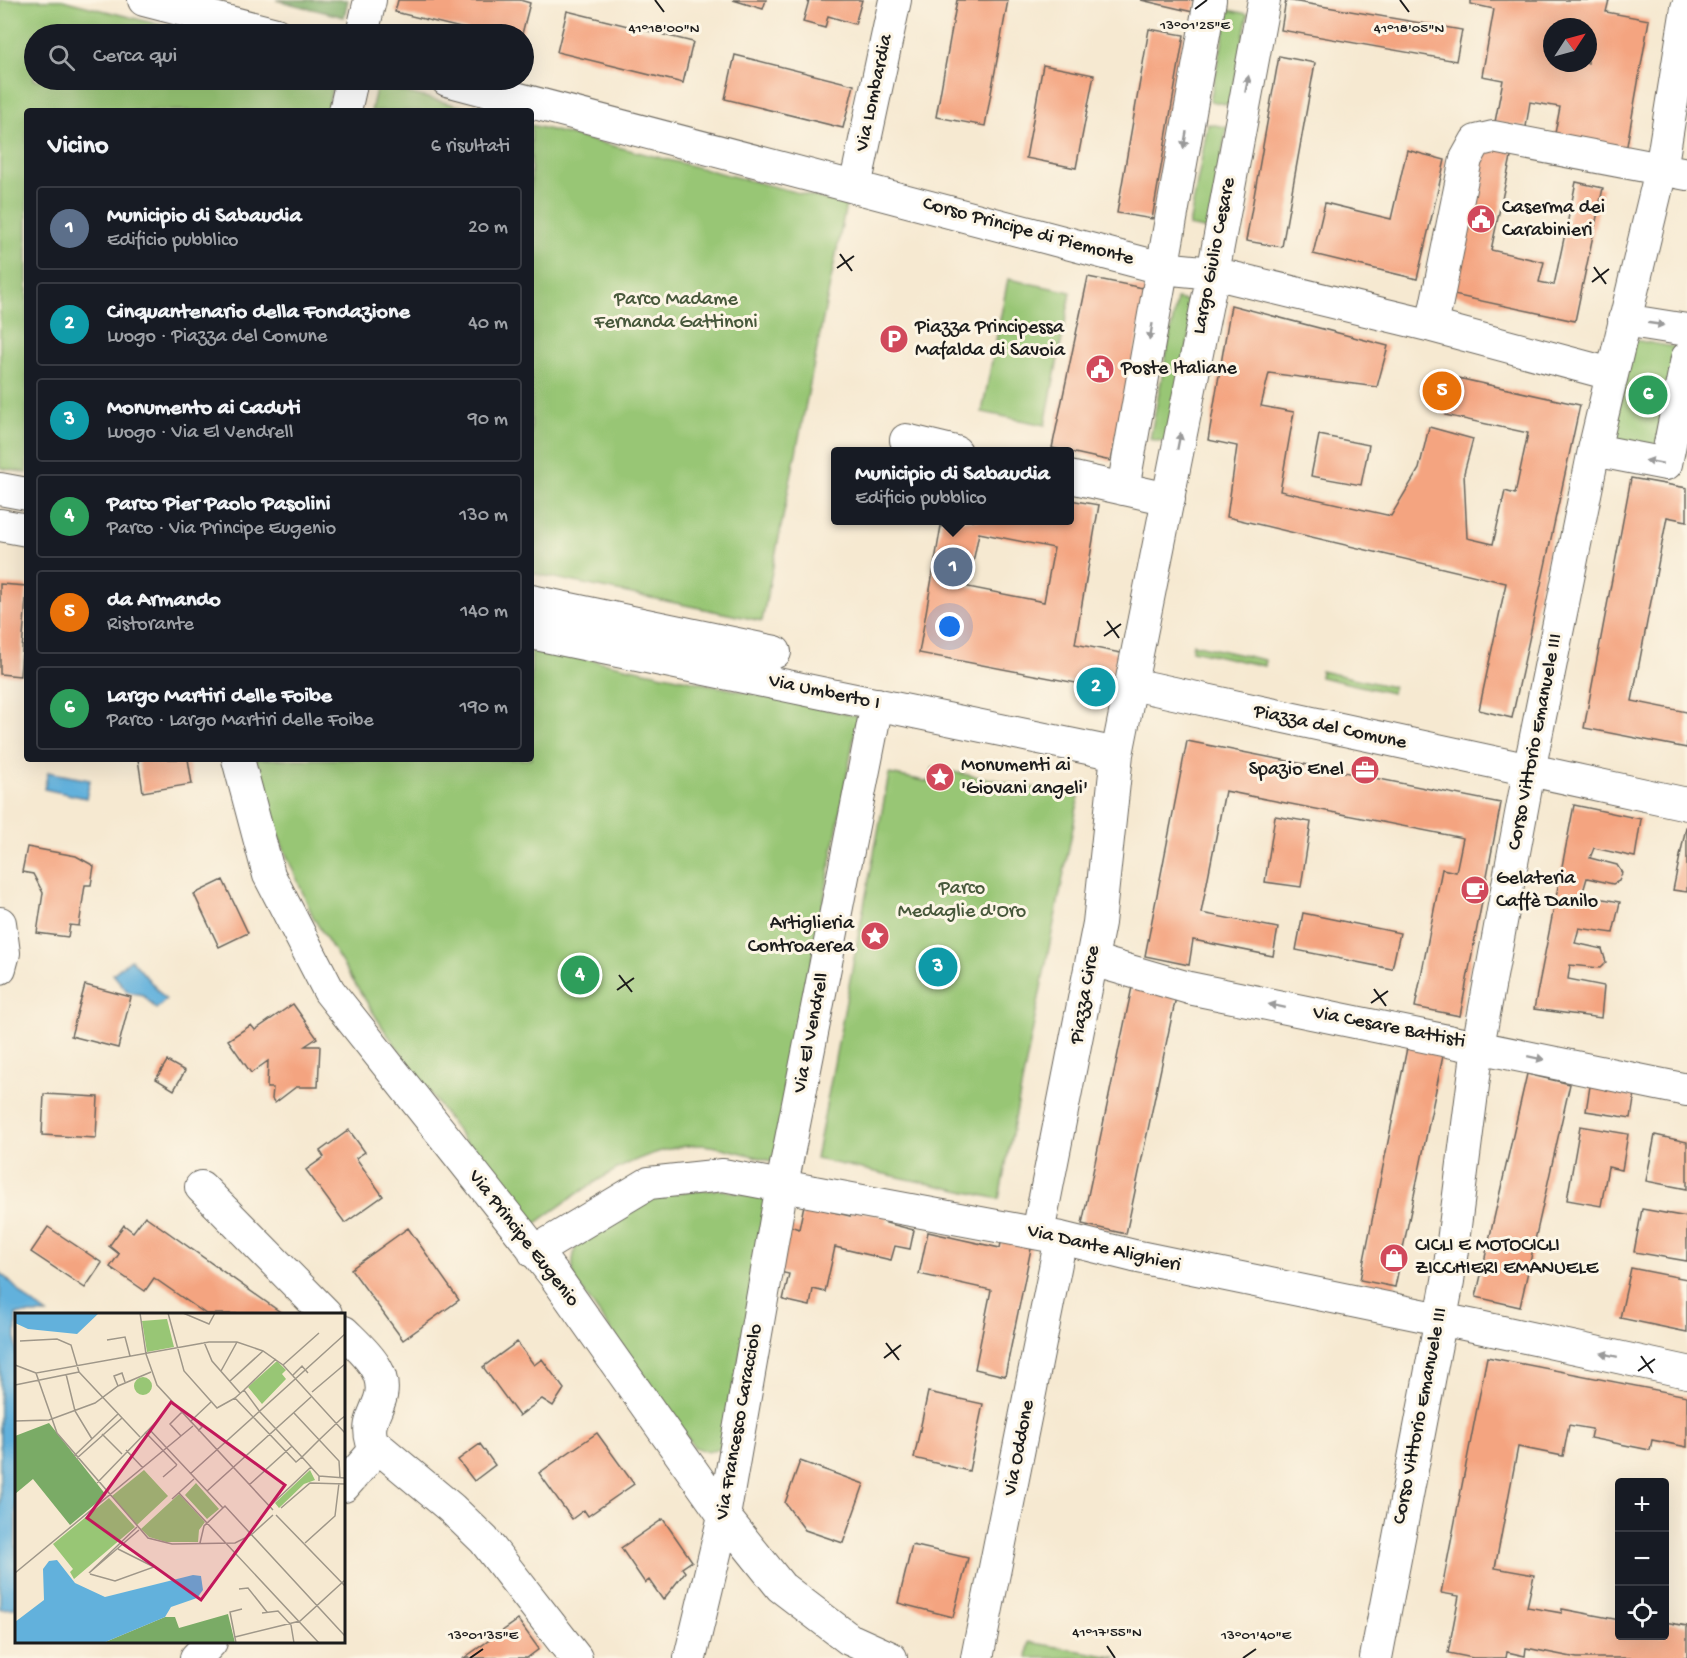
<!DOCTYPE html>
<html lang="it">
<meta charset="utf-8">
<style>
body{margin:0;font-family:"Gochi Hand",sans-serif;background:#20242c;color:#f1f3f6}
.controls{position:absolute;right:18px;bottom:18px;display:grid;overflow:hidden;border-radius:6px;box-shadow:0 6px 24px #0002}
.controls button{width:54px;height:54px;display:grid;place-items:center;padding:0;border:0;border-bottom:2px solid #363941;background:#171b24;color:#f1f3f6;font:30px sans-serif}
.compass{position:absolute;left:1543px;top:18px;width:54px;height:54px;border-radius:50%;background:#171b24;box-shadow:0 6px 24px #0002;rotate:54deg}
.you{position:absolute;left:950px;top:627px;width:21px;height:21px;margin:-15px;border:4px solid #fff;border-radius:50%;background:#1a73e8;box-shadow:0 0 0 9px #1a73e833}
.badge{display:grid;place-items:center;width:39px;height:39px;border-radius:50%;background:#0b8043;color:#fff;font-size:20px;font-weight:700}
.pin{position:absolute;translate:-50% -50%;border:3px solid #fff;box-shadow:0 2px 6px #0006}
.popup{position:absolute;left:831px;top:447px;width:243px;height:78px;box-sizing:border-box;display:grid;place-content:center;border-radius:6px;background:#171b24;filter:drop-shadow(0 2px 4px #0005);font-size:20px;white-space:nowrap;color:#9ea1a6}
.popup b{font-size:22px;color:#f1f3f6}
.popup::after{content:'';position:absolute;left:50%;top:100%;margin-left:-12px;border:12px solid transparent;border-top-color:#171b24}
.list{margin:0;padding:0;list-style:none}
h2{display:flex;justify-content:space-between;align-items:center;height:78px;margin:0;padding:0 24px;font-size:26px}
h2 small{font-size:20px;font-weight:400;color:#9ea1a6}
.list li{display:grid;grid-template-columns:39px 1fr auto;gap:18px;align-items:center;box-sizing:border-box;height:84px;margin:0 12px 12px;padding:0 12px;border:2px solid #363941;border-radius:6px}
.list b{display:block;font-size:22px;white-space:nowrap}
.list p{margin:0;font-size:20px;white-space:nowrap;color:#9ea1a6}
.list em{font-size:20px;font-style:normal;color:#9ea1a6}
.icon{flex:none;width:33px;height:33px;fill:none;stroke:currentColor;stroke-width:2;stroke-linecap:round;stroke-linejoin:round}
.map{position:relative;flex:none;width:1687px;height:1658px;overflow:hidden}
.search{position:absolute;background:#171b24;box-shadow:0 6px 24px #0002;left:24px;top:24px;width:510px;height:66px;display:flex;align-items:center;gap:15px;box-sizing:border-box;padding:0 21px;border-radius:33px;color:#9ea1a6;font-size:22px}
.panel{position:absolute;background:#171b24;box-shadow:0 6px 24px #0002;left:24px;top:108px;width:510px;height:654px;border-radius:6px}
.map>svg:first-child{display:block}
.green{fill:#98c675;stroke:#5a7148;stroke-width:1.5}
.forest{fill:#7aab66;stroke:#4b6441;stroke-width:1.5}
.water{fill:#62b1dc;stroke:#3f667c;stroke-width:1.5}
.building{fill:#f4a480;fill-rule:evenodd}
.lines{fill:none;stroke-linecap:round;stroke-linejoin:round}
.minor-casing{stroke:#68645b;stroke-width:34}
.minor{stroke:#fff;stroke-width:32}
.oneway{fill:#999}
.ticks{fill:none;stroke:#1c1c1c;stroke-width:2}
.labels{text-anchor:middle;dominant-baseline:central;stroke-width:6;stroke-linejoin:round;paint-order:stroke}
.street-label{font-size:20px;fill:#1c1c1c;stroke:#fcf5e5}
.poi-label{font-size:20px;fill:#1c1c1c;stroke:#fcf5e5;text-anchor:start}
.park-label{font-size:20px;fill:#47583b;stroke:#fcf5e5}
.inset-road{fill:none;stroke:#9f9789;stroke-width:1.5}
.view{fill:#c2185b;fill-opacity:0.15;stroke:#c2185b;stroke-width:3}
.inset-edge{fill:none;stroke:#1c1c1c;stroke-width:3}
.ticks-label{font-size:15px;text-anchor:middle;fill:#1c1c1c;stroke:#fcf5e5;stroke-width:6;stroke-linejoin:round;paint-order:stroke}
</style>
<div class="map">
<svg width="1687" height="1658" viewBox="0 0 1687 1658">
<rect width="100%" height="100%" fill="#fcf5e5"/>
<filter id="ink" filterUnits="userSpaceOnUse"><feTurbulence type="fractalNoise" baseFrequency=".0167" numOctaves="2"/><feDisplacementMap in="SourceGraphic" scale="12" xChannelSelector="R" yChannelSelector="G"/><feConvolveMatrix kernelMatrix="1 2 1 2 8 2 1 2 1" color-interpolation-filters="sRGB"/></filter>
<filter id="wash" filterUnits="userSpaceOnUse"><feTurbulence type="fractalNoise" baseFrequency=".008" numOctaves="4" result="noise"/><feDisplacementMap in="SourceGraphic" scale="24" xChannelSelector="R" yChannelSelector="G"/><feGaussianBlur stdDeviation="1.35" result="paint"/><feColorMatrix in="noise" values="0 0 0 0 0 0 0 0 0 0 0 0 0 0 0 0 0 1.4 0 .05"/><feComposite in="paint" operator="in"/></filter>
<g filter="url(#wash)">
<rect width="100%" height="100%" fill="#f6e9d1"/>
<path class="green" d="M0 0H62L197 34H34V80H334L327 111H27V473L0 468Z
M1229 10 1248 14 1230 105 1210 101Z
M377 85 478 111H371Z
M1208 124 1227 127 1208 230 1189 226Z
M531 125 846 205 762 621 531 573Z
M1008 279 1071 292 1045 425 982 412Z
M1177 299 1196 303 1169 443 1150 439Z
M1629 339 1685 349 1666 452 1611 442Z
M1193 644 1265 660 1264 666 1192 650Z
M531 647 858 716 775 1162C755 1157 717 1144 699 1145 634 1147 578 1193 528 1229L385 1031 314 919 267 810 255 759H531Z
M1321 671 1393 687 1392 693 1320 677Z
M933 768 1079 797 999 1199 816 1159 889 774 930 782Z
M719 1189 774 1200 720 1448 708 1452 694 1447 575 1280C571 1266 572 1255 578 1242L650 1195Z
M1029 1642 1118 1658H1027Z"/>
<path class="forest" d="M276 0H348L344 17Z"/>
<path class="water" d="M48 772 90 780 86 798 44 789Z
M131 959 166 1000 156 1009 143 995 128 992 113 974Z
M0 1272 28 1300 47 1314H16V1608L0 1609Z"/>
<g id="blocks">
<path class="building" d="M398 0H520L530 3 522 34H485L395 12Z
M733 0H766L763 9Z
M809 0H862L855 24 828 16 825 28 803 22Z
M957 0H1008L985 126 936 117Z
M1141 0H1196L1193 12Z
M1286 0 1462 30 1456 61 1281 30Z
M1471 0H1609L1606 12 1649 20 1625 157 1553 144 1560 107 1530 102 1526 127 1495 122 1503 80 1482 76 1494 9 1471 4ZM1552 27H1588V63H1552Z
M567 11 693 42 683 83 557 52Z
M1149 29 1184 35 1152 219 1117 213Z
M735 55 854 85 843 128 725 99Z
M1279 56 1315 63 1282 247 1246 241Z
M1043 65 1094 75 1076 168 1026 158Z
M1482 141 1513 148 1491 250 1544 262 1539 282 1554 285 1576 182 1603 188 1575 321 1449 294Z
M1407 150 1445 160 1417 279 1313 254 1325 203 1391 219Z
M1088 277 1148 289 1111 461 1052 448Z
M1231 305 1388 346 1377 387 1269 373 1261 406 1294 412 1280 491 1391 516 1419 469 1429 427 1473 439 1464 473 1467 538 1493 544 1505 491 1515 494 1528 433 1445 415 1453 377 1580 405 1512 718 1479 710 1506 583 1227 517 1237 446 1208 440Z
M1319 435 1369 445 1361 485 1311 476Z
M1631 478 1687 488V521L1667 517 1632 701 1687 712V748L1584 728Z
M1070 500 1099 505 1075 644 1126 654 1118 691 919 653 942 520H1070ZM979 533 1054 548 1044 602 968 587Z
M0 584 27 586 20 676 0 674Z
M1187 741 1501 803 1460 1016 1415 1007 1442 869 1456 872 1463 838 1225 791 1201 913 1278 928 1273 956 1193 940 1189 965 1145 956Z
M138 759H188L192 784 143 792Z
M1574 805 1641 819 1635 857 1594 848 1590 858 1617 865 1622 873 1619 881 1613 884 1587 878 1582 895 1620 902 1613 933 1579 928 1575 943 1602 949 1606 962 1600 968 1570 965 1568 979 1604 986 1601 1018 1534 1009Z
M1275 816 1311 822 1301 887 1265 882Z
M1686 827H1687V892L1673 890Z
M27 847 76 856 94 866 91 885H85L79 926 70 925 68 937 37 933 43 893 33 874 22 872Z
M223 880 248 933 219 947 194 894Z
M1303 913 1400 933 1392 969 1296 950Z
M85 985 131 997 118 1048 71 1036Z
M1132 987 1176 997 1126 1234 1082 1224Z
M293 1004 317 1038 305 1046H320L318 1087H296L275 1103 272 1099 273 1088H267L268 1061 251 1073 228 1040 251 1025 255 1030Z
M1408 1043 1444 1051 1395 1287 1360 1280Z
M167 1061 185 1071 174 1090 156 1079Z
M1527 1074 1570 1084 1520 1307 1476 1297Z
M1591 1080 1636 1087 1631 1118 1586 1111Z
M44 1094 98 1097 96 1138 42 1135Z
M1580 1126 1628 1134 1622 1170 1608 1167 1601 1206 1567 1200Z
M349 1130 365 1152 356 1158 383 1196 345 1223 306 1170 324 1157 320 1151Z
M1655 1135 1687 1142V1189L1646 1181Z
M804 1205 850 1216 849 1209 887 1217 886 1223 914 1230 910 1249 895 1246 891 1260 835 1247 825 1292 813 1289 810 1306 783 1300 789 1274 779 1272 790 1226 799 1229Z
M1642 1209 1687 1217V1261L1634 1252Z
M145 1216 283 1314H206L154 1278 145 1291 110 1267 119 1254 109 1246 124 1225 133 1232Z
M48 1227 102 1263 85 1288 31 1252Z
M408 1228 459 1300 403 1340 351 1269Z
M928 1232 1000 1248 1002 1238 1032 1244 1005 1376 975 1369 991 1290 919 1274Z
M1631 1268 1687 1279V1332L1620 1318Z
M517 1342 534 1365 542 1359 564 1389 553 1406 542 1399 519 1416 483 1367Z
M1487 1357 1687 1396V1447L1652 1440 1650 1450 1590 1438 1592 1429 1569 1425 1563 1456 1518 1447 1495 1568 1534 1575 1527 1607 1562 1613V1609L1620 1620V1636H1664V1622L1687 1626V1658H1577L1526 1648 1525 1656 1507 1652 1506 1658H1473L1448 1653 1459 1596 1441 1593Z
M928 1392 983 1404 969 1471 914 1458Z
M597 1433 634 1484 588 1516 584 1510 572 1519 539 1473Z
M480 1444 495 1465 474 1481 458 1460Z
M800 1461 864 1484 843 1543 805 1530 785 1503Z
M663 1519 692 1561 682 1568 685 1572 663 1600 649 1580 645 1583 621 1548Z
M912 1545 968 1558 953 1617 898 1603Z
M518 1620 539 1649 527 1658H464Z"/>
</g>
</g>
<g filter="url(#ink)">
<use href="#blocks" fill-opacity="0" stroke="#68645b" stroke-width="1.5"/>
<g class="lines">
<g class="minor-casing">
<path id="minor" d="M144 0 276 34
M362 34 370 0
M447 80 1162 268 1213 273 1432 326 1611 374
M345 111 352 80
M855 187 895 0
M1624 320 1687 330
M1432 326 1466 159 1476 141 1493 137 1687 174
M906 440 956 452
M1594 450 1666 464 1687 358
M1070 477 1169 499
M0 489 27 494
M1123 489 1210 0
M0 525 27 530
M531 601 775 652
M531 633 1117 754
M1132 684 1687 804
M238 759 269 875 329 991 554 1275 724 1516 781 1587 849 1639 891 1658
M0 923 4 953 0 968
M1092 960 1189 988 1687 1090
M201 1187 326 1314
M1038 1233 1099 923 1117 754 1213 273 1264 0
M534 1252 649 1183 723 1175 1061 1238 1134 1256 1479 1327 1687 1372
M344 1332C362 1350 391 1373 379 1402 373 1418 367 1425 372 1442L451 1508 484 1540 576 1658
M344 1486 377 1448
M196 1658 211 1642
M690 1658 724 1516 782 1185 877 704
M977 1658 1061 1238
M1376 1658 1448 1281 1478 1046 1529 771 1594 450 1661 170 1687 8"/>
</g>
<use href="#minor" class="minor"/>
</g>
<defs><path id="oneway-solid" d="M-6-.8H1V-3.2L6.5 0L1 3.2V.8H-6Z" transform="scale(1.5)"/></defs>
<g class="oneway">
<use href="#oneway-solid" transform="translate(1247 84) rotate(-79)"/>
<use href="#oneway-solid" transform="translate(1185 140) rotate(100)"/>
<use href="#oneway-solid" transform="translate(1656 324) rotate(8)"/>
<use href="#oneway-solid" transform="translate(1151 332) rotate(100)"/>
<use href="#oneway-solid" transform="translate(1179 441) rotate(-79)"/>
<use href="#oneway-solid" transform="translate(1654 462) rotate(-169)"/>
<use href="#oneway-solid" transform="translate(1277 1006) rotate(-168)"/>
<use href="#oneway-solid" transform="translate(1536 1058) rotate(12)"/>
<use href="#oneway-solid" transform="translate(1609 1355) rotate(-168)"/>
</g>
</g>
<path class="ticks" d="M655 0 664 12M1400 0 1409 12M1195 9 1207 0M840 254 852 271M1594 267 1606 284M837 268 854 256M1592 282 1609 269M1107 621 1119 638M1104 636 1121 624M619 975 632 992M1374 989 1386 1006M617 990 634 978M1371 1003 1388 991M886 1343 899 1360M1641 1356 1653 1373M884 1358 901 1345M1638 1371 1655 1359M1107 1646 1115 1658M470 1658 483 1649M1243 1658 1256 1649"/>
<defs>
<g id="civic-disc" transform="scale(1.5)"><circle r="9.5" fill="#d1495b" stroke="#fcf5e5"/><path d="M-.6-6.5H3V-4.5H.6V-3L4-1V1h2V6H-6V1h2V-1L-.6-3ZM-1.2 2.5V6h2.4V2.5Z" fill="#fff"/></g>
<g id="parking-disc" transform="scale(1.5)"><circle r="9.5" fill="#d1495b" stroke="#fcf5e5"/><path d="M-3.5-5.5H1a3.5 3.5 0 0 1 0 7H-1V5.5H-3.5ZM-1-3.4V-.6H.8a1.4 1.4 0 0 0 0-2.8Z" fill="#fff"/></g>
<g id="office-disc" transform="scale(1.5)"><circle r="9.5" fill="#d1495b" stroke="#fcf5e5"/><path d="M-6-3h4V-5.5h4V-3h4V5H-6ZM-1-4.5V-3h2v-1.5ZM-6 0V1H6V0Z" fill="#fff"/></g>
<g id="sight-disc" transform="scale(1.5)"><circle r="9.5" fill="#d1495b" stroke="#fcf5e5"/><path d="M0-6L1.8-2.2L6-1.7L2.9 1.2L3.7 5.4L0 3.3L-3.7 5.4L-2.9 1.2L-6-1.7L-1.8-2.2Z" fill="#fff"/></g>
<g id="cafe-disc" transform="scale(1.5)"><circle r="9.5" fill="#d1495b" stroke="#fcf5e5"/><path d="M-5.5-4.5H6V0H3Q3 3.5 0 3.5H-2.5Q-5.5 3.5-5.5 0ZM3-3.2v2h1.7v-2ZM-6 4.5H4V6H-6Z" fill="#fff"/></g>
<g id="shop-disc" transform="scale(1.5)"><circle r="9.5" fill="#d1495b" stroke="#fcf5e5"/><path d="M-5-2.5h2.3a2.7 3.5 0 0 1 5.4 0H5L5.5 6h-11ZM-1.5-2.5h3a1.5 2.3 0 0 0-3 0Z" fill="#fff"/></g>
</defs>
<g fill-rule="evenodd">
<use href="#civic-disc" x="1481" y="219"/>
<use href="#parking-disc" x="894" y="339"/>
<use href="#civic-disc" x="1100" y="369"/>
<use href="#office-disc" x="1365" y="770"/>
<use href="#sight-disc" x="940" y="777"/>
<use href="#cafe-disc" x="1475" y="890"/>
<use href="#sight-disc" x="875" y="936"/>
<use href="#shop-disc" x="1394" y="1258"/>
</g>
<g class="labels">
<g class="street-label">
<text transform="translate(875 93) rotate(-78)">Via Lombardia</text>
<text transform="translate(1028 232) rotate(15)">Corso Principe di Piemonte</text>
<text transform="translate(1215 256) rotate(-79)">Largo Giulio Cesare</text>
<text transform="translate(824 693) rotate(12)">Via Umberto I</text>
<text transform="translate(1330 728) rotate(12)">Piazza del Comune</text>
<text transform="translate(1536 742) rotate(-79)">Corso Vittorio Emanuele III</text>
<text transform="translate(1086 995) rotate(-80)">Piazza Circe</text>
<text transform="translate(1389 1028) rotate(11)">Via Cesare Battisti</text>
<text transform="translate(812 1033) rotate(-79)">Via El Vendrell</text>
<text transform="translate(523 1239) rotate(52)">Via Principe Eugenio</text>
<text transform="translate(1104 1249) rotate(13)">Via Dante Alighieri</text>
<text transform="translate(1421 1416) rotate(-79)">Corso Vittorio Emanuele III</text>
<text transform="translate(740 1422) rotate(-80)">Via Francesco Caracciolo</text>
<text transform="translate(1020 1448) rotate(-79)">Via Oddone</text>
</g>
<g class="poi-label">
<text x="1502" y="208">Caserma dei<tspan x="1502" dy="23">Carabinieri</tspan></text>
<text x="915" y="328">Piazza Principessa<tspan x="915" dy="23">Mafalda di Savoia</tspan></text>
<text x="1121" y="369">Poste Italiane</text>
<text x="961" y="766">Monumenti ai<tspan x="961" dy="23">'Giovani angeli'</tspan></text>
<text x="1344" y="770" text-anchor="end">Spazio Enel</text>
<text x="1496" y="879">Gelateria<tspan x="1496" dy="23">Caffè Danilo</tspan></text>
<text x="854" y="924" text-anchor="end">Artiglieria<tspan x="854" dy="23">Controaerea</tspan></text>
<text x="1415" y="1246">CICLI E MOTOCICLI<tspan x="1415" dy="23">ZICCHIERI EMANUELE</tspan></text>
</g>
<g class="park-label">
<text x="676" y="300">Parco Madame<tspan x="676" dy="23">Fernanda Gattinoni</tspan></text>
<text x="962" y="889">Parco<tspan x="962" dy="23">Medaglie d'Oro</tspan></text>
</g>
</g>
<g transform="translate(15 1313)">
<rect width="330" height="330" fill="#f6e9d1"/>
<path d="M152 6 159 34 132 39 127 8ZM262 48 271 57 267 61 271 66 247 91 233 74ZM119 73a9 9 0 1 1 18 0a9 9 0 1 1-18 0ZM129 157 153 183 122 212 97 183ZM295 157 300 167 289 171 264 195 260 190ZM181 170 204 196 192 206 170 182ZM164 181 190 209 184 217 183 229H151L134 224 126 216ZM94 185 120 214 59 266 55 259 58 256 38 231Z" fill="#98c675"/>
<path d="M34 110 91 182 55 212 18 166 0 181V123ZM213 301 220 330H88L150 304H160L164 315Z" fill="#7aab66"/>
<path d="M0 0H84L62 21 13 16 0 10ZM42 247 60 270 90 284 178 262 186 263 188 277 182 285 156 294 150 304 88 330H0V309L29 287 28 256 34 248Z" fill="#62b1dc"/>
<path class="inset-road" d="M125 0 131 41 142 72 258 197M153 0 169 58 202 95 220 85M168 0 194 11 200 0M92 27 110 24 115 43M5 28 42 26 56 32 64 59M189 29 197 48 225 80M0 52 21 60M268 52 304 20M206 58 222 29M64 59 125 124M51 61 60 98 77 126M278 62 287 53 293 60M215 68 248 38M0 72 64 59M103 73 99 63 107 60 110 69M229 77 261 46M297 79 330 51M279 100 324 148 325 165M179 105 197 88M0 108 34 107 80 90 103 73 136 59M175 109 179 105 187 114 183 118M134 116 208 195M130 119 162 152M87 121 107 141M166 123 155 111 167 99M111 137 128 155M59 143 103 101M61 146 107 105M175 161 330 21M304 163 330 165M148 164 162 152M304 168V163L287 144 261 116 245 99 229 77 220 85 281 149 287 144 304 127 326 106 330 103M82 170 141 109M234 172 277 133M192 178 296 84M164 180 304 330M157 186 179 166M255 193 296 154M266 195 295 170 330 171M258 202 236 222 220 230 157 231 133 225 42 120 21 60 194 29H222L248 38 268 52 330 120M261 202 330 273M122 214 74 260 124 217M185 230 189 213 210 193 330 323M290 230 320 203 324 170M0 260 178 113M75 261 100 268 139 254 103 236M224 276 233 275 252 299M247 300 263 298 276 312 279 330M220 324 285 308 330 267M221 330 215 299 227 296"/>
<path class="view" d="M156 89 270 172 186 287 72 205Z"/>
<rect width="330" height="330" class="inset-edge"/>
</g>
<g class="ticks-label">
<text x="1195" y="29">13°01'25"E</text>
<text x="664" y="32">41°18'00"N</text>
<text x="1409" y="32">41°18'05"N</text>
<text x="1107" y="1636">41°17'55"N</text>
<text x="483" y="1639">13°01'35"E</text>
<text x="1256" y="1639">13°01'40"E</text>
</g>
</svg>
<div class="controls">
<button>+</button>
<button>−</button>
<button><svg class="icon" aria-label="locate" viewBox="0 0 24 24"><circle cx="12" cy="12" r="6"/><path d="M12 2v4M12 18v4M2 12h4M18 12h4"/></svg></button>
</div>
<svg class="compass" viewBox="-18 -18 36 36"><path d="M0-13l5 13h-10z" fill="#e53935"/><path d="M0 13l5-13h-10z" fill="#9ea1a6"/></svg>
<div class="you"></div>
<div class="pin badge" style="left:953px;top:567px;background:#5c6f8a">1</div>
<div class="popup"><b>Municipio di Sabaudia</b>Edificio pubblico</div>
<div class="pin badge" style="left:1096px;top:687px;background:#0f9aa8">2</div>
<div class="pin badge" style="left:938px;top:967px;background:#0f9aa8">3</div>
<div class="pin badge" style="left:580px;top:975px;background:#2e9e5b">4</div>
<div class="pin badge" style="left:1442px;top:391px;background:#e8710a">5</div>
<div class="pin badge" style="left:1648px;top:395px;background:#2e9e5b">6</div>
<div class="search"><svg class="icon" aria-label="search" viewBox="0 0 24 24"><circle cx="10" cy="10" r="6"/><path d="M15 15l6 6"/></svg>Cerca qui</div>
<section class="panel">
<h2>Vicino<small>6 risultati</small></h2>
<ul class="list">
<li><span class="badge" style="background:#5c6f8a">1</span><div><b>Municipio di Sabaudia</b><p>Edificio pubblico</p></div><em>20 m</em></li>
<li><span class="badge" style="background:#0f9aa8">2</span><div><b>Cinquantenario della Fondazione</b><p>Luogo · Piazza del Comune</p></div><em>40 m</em></li>
<li><span class="badge" style="background:#0f9aa8">3</span><div><b>Monumento ai Caduti</b><p>Luogo · Via El Vendrell</p></div><em>90 m</em></li>
<li><span class="badge" style="background:#2e9e5b">4</span><div><b>Parco Pier Paolo Pasolini</b><p>Parco · Via Principe Eugenio</p></div><em>130 m</em></li>
<li><span class="badge" style="background:#e8710a">5</span><div><b>da Armando</b><p>Ristorante</p></div><em>140 m</em></li>
<li><span class="badge" style="background:#2e9e5b">6</span><div><b>Largo Martiri delle Foibe</b><p>Parco · Largo Martiri delle Foibe</p></div><em>190 m</em></li>
</ul>
</section>
</div>
